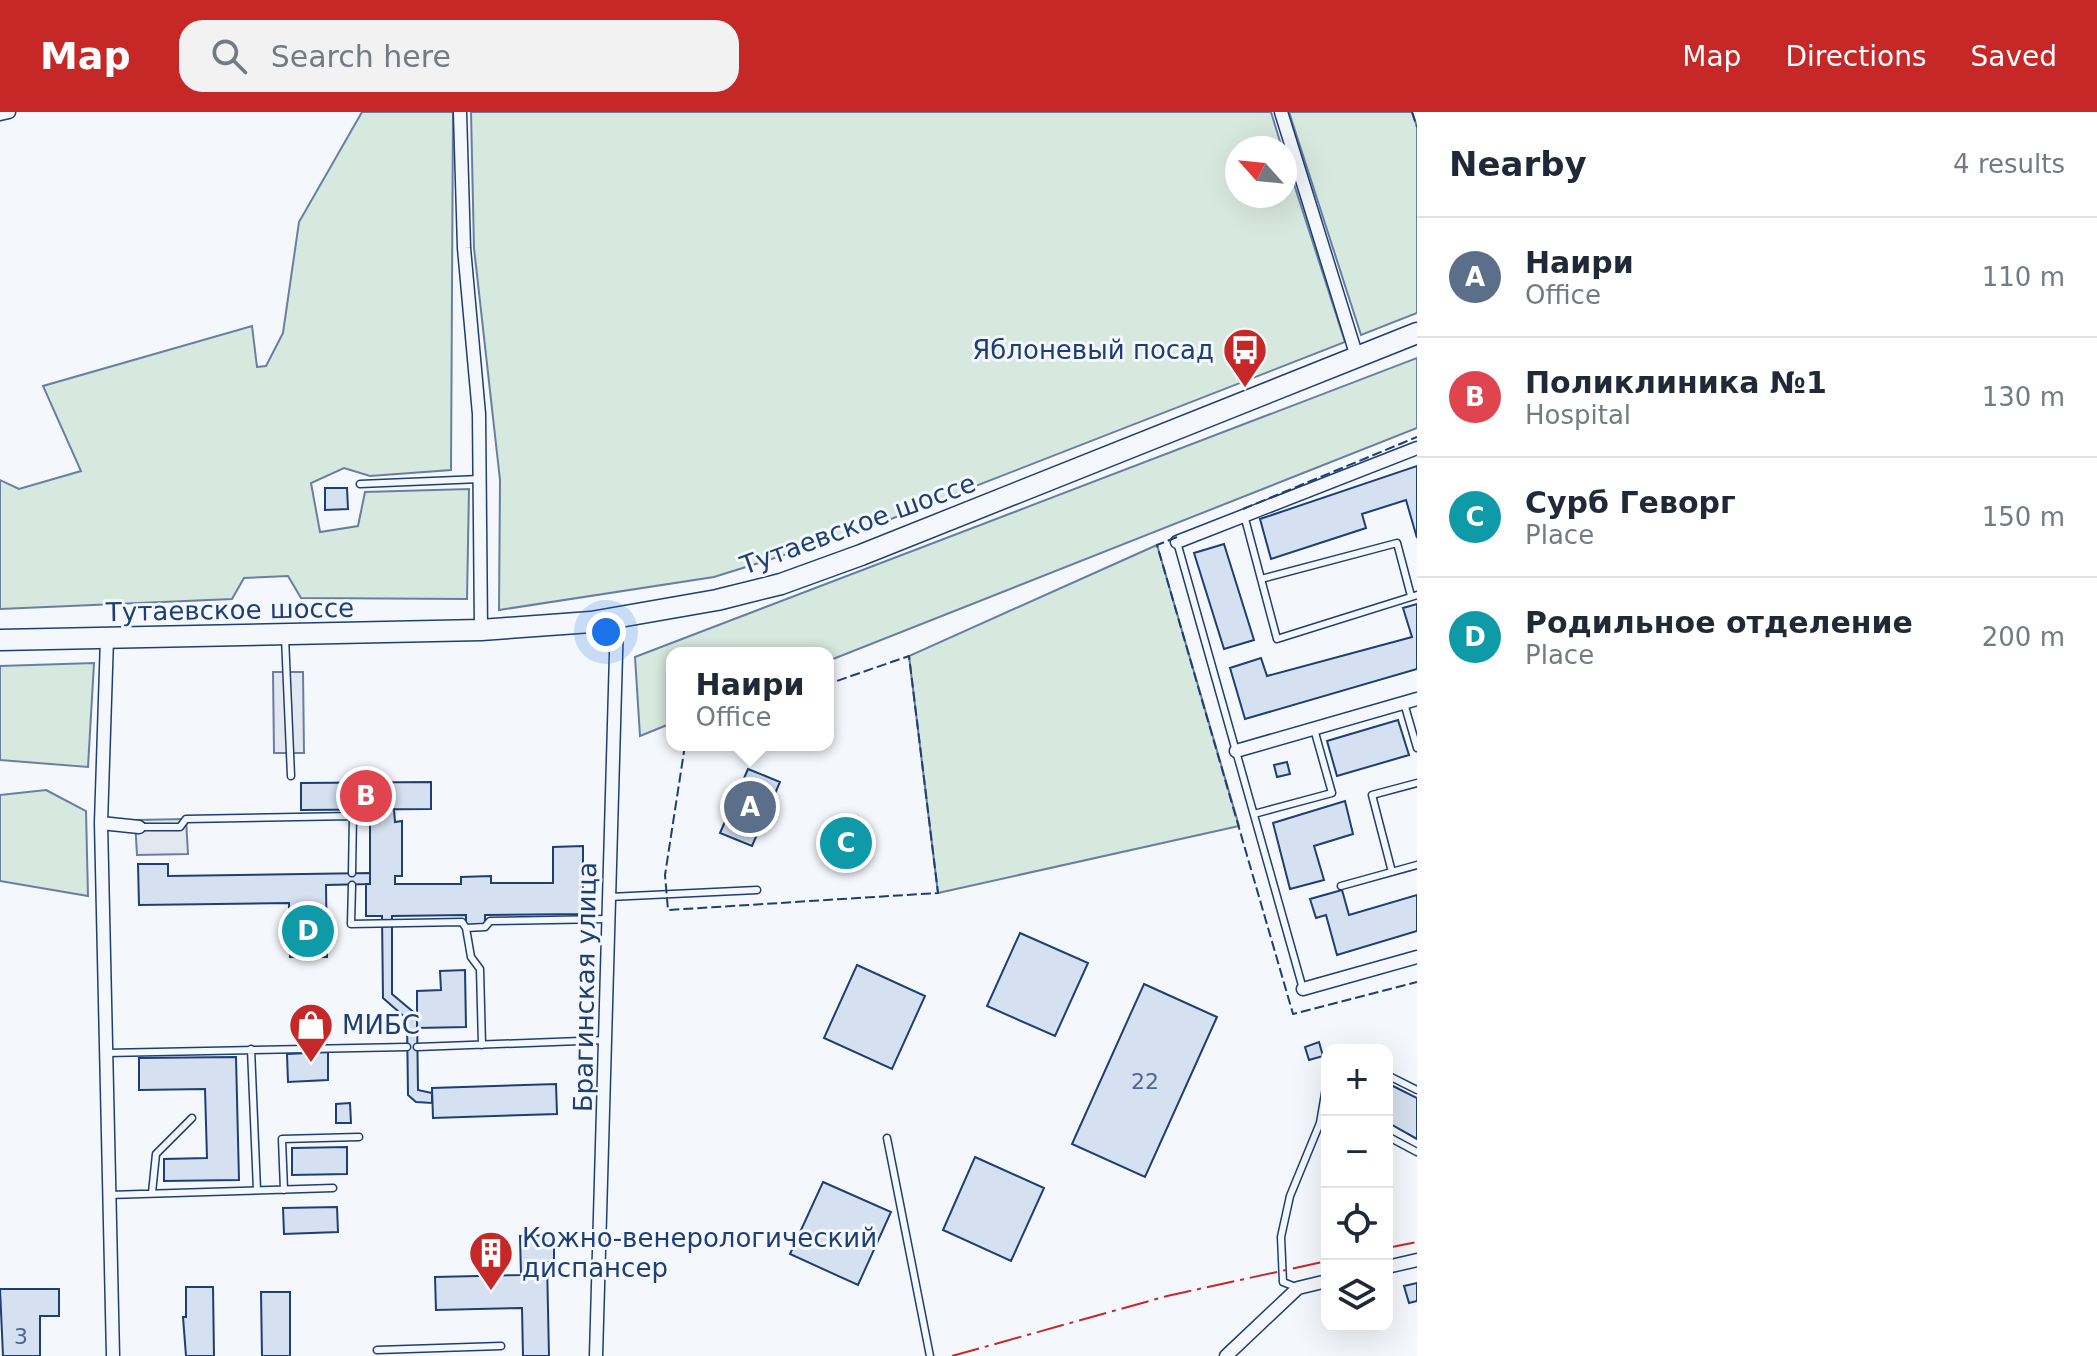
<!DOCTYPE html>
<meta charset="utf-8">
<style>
body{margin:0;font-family:"DejaVu Sans",sans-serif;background:#f2f2f3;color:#1f2937}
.controls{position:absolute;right:24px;bottom:24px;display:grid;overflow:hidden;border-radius:16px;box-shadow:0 8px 32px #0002}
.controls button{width:72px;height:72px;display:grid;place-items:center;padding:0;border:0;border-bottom:2px solid #e0e1e3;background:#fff;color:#1f2937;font:40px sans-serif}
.compass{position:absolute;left:1225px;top:24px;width:72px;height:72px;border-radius:50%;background:#fff;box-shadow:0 8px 32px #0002;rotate:297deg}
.you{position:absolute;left:606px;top:520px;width:28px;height:28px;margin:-20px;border:6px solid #fff;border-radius:50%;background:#1a73e8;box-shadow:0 0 0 12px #1a73e833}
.badge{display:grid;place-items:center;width:52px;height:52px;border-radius:50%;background:#c62828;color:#fff;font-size:26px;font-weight:700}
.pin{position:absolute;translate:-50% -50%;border:4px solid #fff;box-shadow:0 2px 8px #0006}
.popup{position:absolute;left:666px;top:535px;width:168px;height:104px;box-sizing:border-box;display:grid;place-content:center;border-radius:16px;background:#fff;filter:drop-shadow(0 2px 6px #0005);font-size:26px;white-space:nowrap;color:#747a83}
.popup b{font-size:30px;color:#1f2937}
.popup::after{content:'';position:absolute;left:50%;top:100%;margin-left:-16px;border:16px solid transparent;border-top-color:#fff}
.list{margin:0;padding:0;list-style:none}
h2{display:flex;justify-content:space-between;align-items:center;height:104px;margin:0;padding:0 32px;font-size:34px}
h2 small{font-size:26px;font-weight:400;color:#747a83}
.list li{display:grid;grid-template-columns:52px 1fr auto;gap:24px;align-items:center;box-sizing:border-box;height:120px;padding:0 32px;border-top:2px solid #e0e1e3}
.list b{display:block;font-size:30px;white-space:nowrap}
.list p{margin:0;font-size:26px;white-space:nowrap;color:#747a83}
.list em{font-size:26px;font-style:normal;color:#747a83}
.icon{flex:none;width:44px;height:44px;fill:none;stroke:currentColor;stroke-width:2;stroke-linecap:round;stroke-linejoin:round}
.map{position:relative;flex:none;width:1417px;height:1244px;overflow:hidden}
header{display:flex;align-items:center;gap:48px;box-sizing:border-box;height:112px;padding:0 40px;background:#c62828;color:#fff}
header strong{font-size:38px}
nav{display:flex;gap:44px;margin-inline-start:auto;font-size:28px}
.search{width:560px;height:72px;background:#f2f2f3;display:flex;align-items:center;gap:20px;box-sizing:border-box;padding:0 28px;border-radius:24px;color:#747a83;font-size:30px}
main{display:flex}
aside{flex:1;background:#fff}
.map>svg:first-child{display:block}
.green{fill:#d7e8df;stroke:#687fa3;stroke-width:2}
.parking{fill:#e3e8f0;stroke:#687fa3;stroke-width:2}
.building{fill:#d5e0f0;stroke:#1d3f73;stroke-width:2}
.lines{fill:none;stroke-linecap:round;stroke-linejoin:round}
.lane-casing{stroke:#1d3f73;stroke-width:9}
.street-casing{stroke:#1d3f73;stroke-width:15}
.primary-casing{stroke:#1d3f73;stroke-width:23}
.lane{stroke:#f4f7fb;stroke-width:6}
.street{stroke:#f4f7fb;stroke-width:12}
.primary{stroke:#f4f7fb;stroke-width:20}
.fence{stroke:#1d3f73;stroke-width:2;stroke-dasharray:10 4;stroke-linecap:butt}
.power{stroke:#c62828;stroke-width:2;stroke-dasharray:28 6 4 6;stroke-linecap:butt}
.labels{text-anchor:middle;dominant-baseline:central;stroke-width:6;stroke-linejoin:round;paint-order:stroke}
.number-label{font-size:22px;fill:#4b6792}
.poi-label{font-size:26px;fill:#1d3f73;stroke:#f4f7fb;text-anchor:start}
.street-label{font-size:26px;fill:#1d3f73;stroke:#f4f7fb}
</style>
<header>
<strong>Map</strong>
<div class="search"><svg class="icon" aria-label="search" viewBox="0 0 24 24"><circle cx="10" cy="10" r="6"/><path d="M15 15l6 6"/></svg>Search here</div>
<nav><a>Map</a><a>Directions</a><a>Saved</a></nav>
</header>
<main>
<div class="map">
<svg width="1417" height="1244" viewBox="0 0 1417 1244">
<rect width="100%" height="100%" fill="#f4f7fb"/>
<path class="green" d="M362 0H453L451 358 370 364 344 356 311 371 320 420 358 414 365 380 469 377 467 487 301 486 288 464 244 466 232 487 0 497V368L19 377 81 359 43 274 252 214 257 255 266 254 283 221 299 110Z
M471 0H1271L1282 36H1237V84H1285V44L1345 230 855 421 714 465 499 498 500 368 474 136Z
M1289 0H1412L1417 15V201L1361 223Z
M1417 246V316L828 549V541H672V611L640 624 635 545Z
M1157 433 1239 714 938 781 909 544Z
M94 551 88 655 0 648V554Z
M46 678 86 699 88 784 0 769V683Z"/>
<path class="parking" d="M273 560H303L304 641H274Z
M186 707 188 742 137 743 135 708Z"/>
<path class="building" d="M1417 354V426L1406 388 1362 402 1366 416 1271 447 1260 407Z
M325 376H347L348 397 325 398Z
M1224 432 1254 528 1224 537 1194 441Z
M1417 492V557L1245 607 1230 556 1261 546 1267 564 1412 525 1403 496Z
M1398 608 1409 643 1337 664 1327 629Z
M1287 650 1290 662 1277 665 1274 653Z
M748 657 780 670 752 734 720 721Z
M431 670V697L301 698V671Z
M1345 689 1353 722 1314 734 1324 768 1290 777 1273 711Z
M377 697H394L395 710 402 709V764H395V772H461V765L491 764V771H553V735L583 734V802L485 803V813H466V803L392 804V882L417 903 418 978 432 981V991L416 990 408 983 407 907 383 886 382 804H366V772H370V710H378Z
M852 703 859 705 861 719 865 721 847 755 841 753 840 757 828 752 830 749 824 746 832 728 828 726 836 708Z
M138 752H168V764L370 761V772L326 773 327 845H290L289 791 139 793Z
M1342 778 1349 803 1417 783V819L1337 843 1326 803 1316 806 1310 787Z
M1020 821 1088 851 1055 924 987 894Z
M857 853 925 884 892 957 824 926Z
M465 858 466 915 417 916V879L441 878 440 859Z
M1144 872 1217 905 1145 1065 1072 1032Z
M1319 930 1323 944 1309 948 1305 935Z
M328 940V968L288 970 287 942Z
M236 945 239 1068 164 1069V1047L207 1046 205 977 139 978V946Z
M1387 971 1417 986V1027L1387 1010Z
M556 972 557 1002 433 1006 432 976Z
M350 991 351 1011H336V992Z
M347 1035V1062L292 1063V1036Z
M975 1045 1044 1076 1011 1149 943 1118Z
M823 1070 891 1100 858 1173 790 1142Z
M337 1095 338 1120 284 1122 283 1096Z
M554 1123V1150H547L549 1244H523L522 1196 436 1198 435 1165 521 1163 520 1124Z
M1417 1171V1189L1409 1191 1404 1174Z
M186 1175H213L214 1244H186L183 1205H186Z
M0 1177H59V1204H40V1244H3Z
M261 1180H290V1244H262Z"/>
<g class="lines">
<g class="lane-casing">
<path id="lane" d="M360 372 480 367
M1244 403 1277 527 1417 483
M1177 430 1303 877
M1261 467 1397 431 1411 484
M285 525 291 664
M1404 591 1417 636
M1254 702 1332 681 1314 617
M140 715H180L186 707 353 704 352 761
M1392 760 1372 683 1417 671
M352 773 351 812 462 810 466 816 485 815 490 809 608 807
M1341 774 1417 753
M609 785 757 778
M466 816 471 845 480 857 482 933
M417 935 606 928
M251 937 257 1078
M1338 938H1339
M106 941 407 935
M1387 963 1417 978
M1387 1024 1417 1040
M887 1026 930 1244
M284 1078 282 1027 359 1025
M152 1081 156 1042 192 1006
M109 1083 333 1076
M1298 1176 1283 1170 1281 1125 1290 1084 1320 1011 1327 970
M377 1238 501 1234"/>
</g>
<g class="street-casing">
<path id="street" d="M460 0 464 136 479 302 481 518
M1281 0 1357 245
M0 2 9 0
M1177 430 1417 336
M107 526 101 711 113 1244
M1236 639 1417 587
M101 711 139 715
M1303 877 1417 845
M1387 1155 1417 1148
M596 1244 617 507
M1226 1244 1298 1176 1327 1169"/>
</g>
<g class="primary-casing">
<path id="primary" d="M0 528 481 518 591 510 717 488 781 472 861 443 1417 221"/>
</g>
<use href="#lane" class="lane"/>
<use href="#street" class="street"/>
<use href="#primary" class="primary"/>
<path class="fence" d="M1412 0 1417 15
M1243 397 1417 325
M1177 425 1157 433 1293 902 1417 870
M685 633 665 763 668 798 938 781 909 544 828 572"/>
<path class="power" d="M1387 1136 1417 1130
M952 1244 1167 1184 1327 1149"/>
</g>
<defs>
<g id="bus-pin" transform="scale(2.3)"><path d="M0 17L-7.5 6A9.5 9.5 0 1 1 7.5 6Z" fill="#c62828" stroke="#f4f7fb"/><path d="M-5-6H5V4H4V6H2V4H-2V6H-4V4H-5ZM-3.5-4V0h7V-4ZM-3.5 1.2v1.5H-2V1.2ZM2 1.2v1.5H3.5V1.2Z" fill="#fff"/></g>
<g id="shop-pin" transform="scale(2.3)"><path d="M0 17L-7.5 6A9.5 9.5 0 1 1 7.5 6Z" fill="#c62828" stroke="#f4f7fb"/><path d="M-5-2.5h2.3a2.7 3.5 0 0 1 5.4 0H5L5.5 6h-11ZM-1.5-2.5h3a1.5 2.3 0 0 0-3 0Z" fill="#fff"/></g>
<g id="building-pin" transform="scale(2.3)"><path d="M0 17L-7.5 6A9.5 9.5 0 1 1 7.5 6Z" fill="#c62828" stroke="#f4f7fb"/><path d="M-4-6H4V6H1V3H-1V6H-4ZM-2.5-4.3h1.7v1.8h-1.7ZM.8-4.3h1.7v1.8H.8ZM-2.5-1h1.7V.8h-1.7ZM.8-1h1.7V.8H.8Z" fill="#fff"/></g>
</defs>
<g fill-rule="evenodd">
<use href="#bus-pin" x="1245" y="238"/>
<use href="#shop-pin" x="311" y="913"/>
<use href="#building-pin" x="491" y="1141"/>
</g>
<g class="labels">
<g class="number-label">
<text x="1145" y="969">22</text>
<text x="21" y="1224">3</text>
</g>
<g class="poi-label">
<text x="1214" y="238" text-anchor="end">Яблоневый посад</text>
<text x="342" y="913">МИБС</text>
<text x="522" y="1126">Кожно-венерологический<tspan x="522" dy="30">диспансер</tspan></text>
</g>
<g class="street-label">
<text transform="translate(858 412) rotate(-20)">Тутаевское шоссе</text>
<text transform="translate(230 498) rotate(-1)">Тутаевское шоссе</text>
<text transform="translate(585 875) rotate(-89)">Брагинская улица</text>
</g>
</g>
</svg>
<div class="controls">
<button>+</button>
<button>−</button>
<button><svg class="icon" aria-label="locate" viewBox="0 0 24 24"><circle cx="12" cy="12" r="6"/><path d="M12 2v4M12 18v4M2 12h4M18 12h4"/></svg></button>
<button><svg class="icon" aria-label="layers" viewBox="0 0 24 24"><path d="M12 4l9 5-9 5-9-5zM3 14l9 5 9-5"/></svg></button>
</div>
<svg class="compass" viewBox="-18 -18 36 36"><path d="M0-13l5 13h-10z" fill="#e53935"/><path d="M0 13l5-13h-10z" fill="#747a83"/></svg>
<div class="you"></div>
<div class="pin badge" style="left:750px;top:695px;background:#5c6f8a">A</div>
<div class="popup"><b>Наири</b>Office</div>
<div class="pin badge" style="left:366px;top:684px;background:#e0444e">B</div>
<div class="pin badge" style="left:846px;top:731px;background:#0f9aa8">C</div>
<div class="pin badge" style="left:308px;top:819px;background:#0f9aa8">D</div>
</div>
<aside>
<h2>Nearby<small>4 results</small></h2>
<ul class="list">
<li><span class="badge" style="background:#5c6f8a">A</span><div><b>Наири</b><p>Office</p></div><em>110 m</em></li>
<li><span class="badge" style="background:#e0444e">B</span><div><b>Поликлиника №1</b><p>Hospital</p></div><em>130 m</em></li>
<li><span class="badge" style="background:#0f9aa8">C</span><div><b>Сурб Геворг</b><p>Place</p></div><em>150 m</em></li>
<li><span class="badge" style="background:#0f9aa8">D</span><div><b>Родильное отделение</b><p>Place</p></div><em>200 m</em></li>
</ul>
</aside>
</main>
